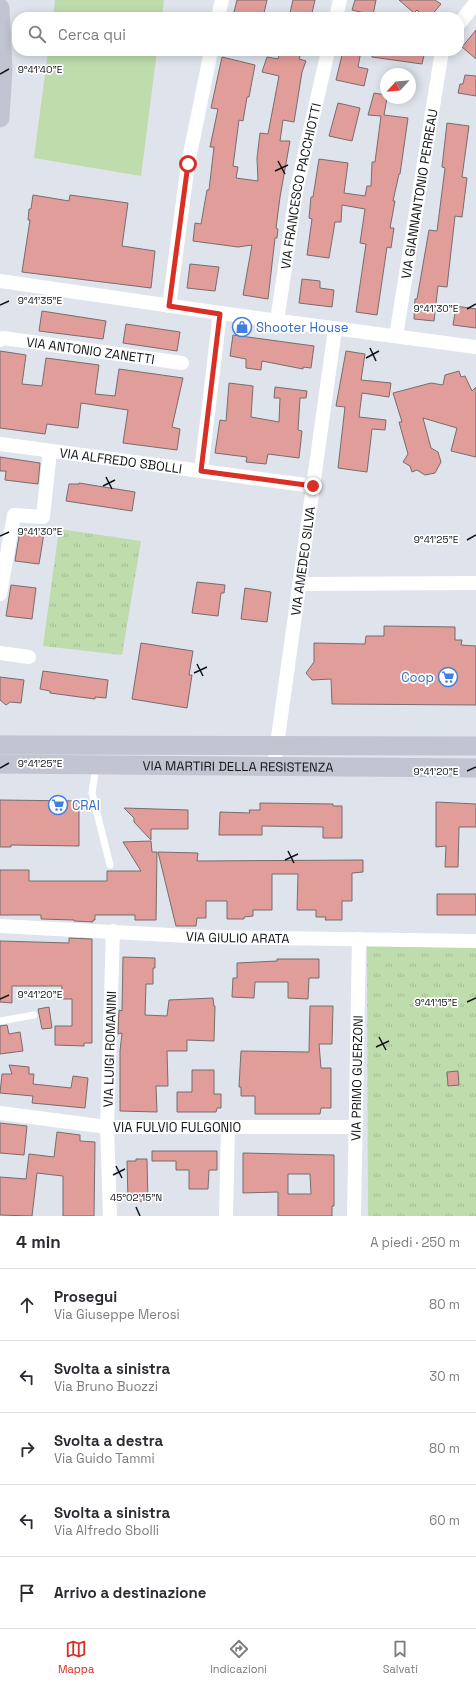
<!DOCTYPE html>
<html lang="it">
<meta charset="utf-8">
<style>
body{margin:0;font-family:"Space Grotesk",sans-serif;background:#f7f7f7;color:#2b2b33}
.compass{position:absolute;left:380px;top:68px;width:36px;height:36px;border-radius:50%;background:#fff;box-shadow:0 2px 10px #0003;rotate:244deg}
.stop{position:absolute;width:12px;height:12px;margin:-9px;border:3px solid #d93025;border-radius:50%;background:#fff}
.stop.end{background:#d93025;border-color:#fff;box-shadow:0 1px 4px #0008}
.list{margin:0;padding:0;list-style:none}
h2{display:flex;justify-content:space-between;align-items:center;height:52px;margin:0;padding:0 16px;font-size:17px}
h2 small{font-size:13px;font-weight:400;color:#7c7c81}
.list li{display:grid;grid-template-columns:26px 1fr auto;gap:12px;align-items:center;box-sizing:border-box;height:72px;padding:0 16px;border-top:1px solid #e1e1e2}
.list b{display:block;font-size:15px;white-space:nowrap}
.list p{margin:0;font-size:13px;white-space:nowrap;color:#7c7c81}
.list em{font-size:13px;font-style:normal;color:#7c7c81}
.icon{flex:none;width:22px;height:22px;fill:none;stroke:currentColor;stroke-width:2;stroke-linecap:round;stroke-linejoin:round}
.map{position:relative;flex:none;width:476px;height:1216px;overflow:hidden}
.search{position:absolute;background:#fff;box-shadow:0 2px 10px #0003;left:12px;right:12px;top:12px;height:44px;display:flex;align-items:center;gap:10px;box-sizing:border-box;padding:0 14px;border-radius:16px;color:#7c7c81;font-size:15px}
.sheet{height:412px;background:#fff}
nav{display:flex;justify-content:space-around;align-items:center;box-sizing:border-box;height:56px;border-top:1px solid #e1e1e2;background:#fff;font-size:11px;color:#7c7c81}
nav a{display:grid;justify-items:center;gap:2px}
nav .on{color:#d93025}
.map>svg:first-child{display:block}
.grass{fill:#bfdcad}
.park{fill:url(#park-tufts)}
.building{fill:#e19d9a;stroke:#776d6c;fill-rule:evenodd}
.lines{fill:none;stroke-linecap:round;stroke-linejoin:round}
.lane{stroke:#fff;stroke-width:7}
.street{stroke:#fff;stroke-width:14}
.secondary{stroke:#c2c4d1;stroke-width:19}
.route{stroke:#d93025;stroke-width:5}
.ticks{fill:none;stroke:#121417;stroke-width:1.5}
.labels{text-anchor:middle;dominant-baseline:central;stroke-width:3.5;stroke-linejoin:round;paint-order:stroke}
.street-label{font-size:13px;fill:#121417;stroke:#fff}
.shop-label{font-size:13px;fill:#366cbe;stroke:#fff;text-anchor:start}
.ticks-label{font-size:10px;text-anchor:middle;fill:#121417;stroke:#fff;stroke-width:3.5;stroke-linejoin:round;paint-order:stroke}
</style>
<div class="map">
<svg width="476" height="1216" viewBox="0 0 476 1216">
<defs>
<pattern id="park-tufts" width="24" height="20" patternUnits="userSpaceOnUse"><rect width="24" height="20" fill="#bfdcad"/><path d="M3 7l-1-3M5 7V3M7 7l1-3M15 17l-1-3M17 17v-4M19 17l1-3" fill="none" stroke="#a3bc94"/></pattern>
</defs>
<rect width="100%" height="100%" fill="#dee3ec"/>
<path class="grass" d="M55 0H164L162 17H53Z
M48 51H157L141 176 34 158Z"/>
<path class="park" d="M59 529 141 541 122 655 43 646Z
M476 939V1216H368L367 940Z"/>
<path class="building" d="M237 0H267L263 17H252L234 12Z
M293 0H315L311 17H289Z
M355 0H376L373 15 352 10Z
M399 0H435L441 4 430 17H424L417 10 414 13Z
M476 30V59L462 47Z
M280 51H302L299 59 306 61 302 72 294 122 283 120 280 141H290L280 197 276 228 278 229 277 238H275L268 299 243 295 252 245 238 247 193 241 195 223 201 224 207 190H209L214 147H210L218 109 211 108 222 57 255 65 249 97H247L243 121 239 120 233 166 238 167 236 178 258 181 257 158 260 133 268 134 279 76 262 72 267 57 278 59Z
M343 51H361L358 67 368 69 364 86 336 80Z
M373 51H425L422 64 372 57Z
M465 75 476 76V96L458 93 460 84H463Z
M374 93 386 95 387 98 384 115 408 118 400 174H399L393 201H395L390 228H394L391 248 387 247 377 315 356 312 366 244 360 243 365 209 342 205 341 222H335L329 258 307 255 312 219 309 218 311 197H313L319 159 348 163 344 193 365 196 367 186H371L372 162H375L381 116 368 115Z
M338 103 360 108 352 141 329 136Z
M447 123 469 126 462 177 467 178 462 217 455 216 447 287 438 286 434 321 414 319 415 299H417L429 230 437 231 445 168 442 167Z
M33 195 69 201 70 195 128 203 122 246 155 251 151 288 22 272 30 220H28L29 209H31Z
M190 264 219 267 215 291 187 288Z
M302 279 320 281V288L334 290 332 307 299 303Z
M456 306 476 309V328L453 325Z
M42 311 106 321 103 339 39 331Z
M126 324 180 332 177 351 123 343Z
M233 335 314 346 311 368 303 367V369L262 361 261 370 246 368V359L230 356Z
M0 351 26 355 22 384 42 386 46 358 99 365 95 394 115 396 119 369 183 378 172 427 180 429 177 450 123 443 128 410 81 403 78 428 47 424 45 434 0 428Z
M346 351 365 354 361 380 391 383 389 397 362 393 359 417 386 420 385 430 372 429 367 472 338 468 345 407 336 406Z
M459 371 461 377 465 376 472 391 476 387V457L451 451 457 428 423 418 431 448 438 452 441 462 435 473 425 475 417 470 412 472 410 466 403 462 408 454 399 422H402L393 393 431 383 443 385 445 375Z
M229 383 253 386 251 417 279 422 280 398H274L275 387 307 391 306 398H300L298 430 302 431 299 458 268 454 266 464 246 462 247 457 215 453 220 420 226 421Z
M0 457 40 463 38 484 5 480 6 471H0Z
M79 483 135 492 132 511 66 501 69 484H79Z
M20 530 44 533 39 564 15 561Z
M197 582 225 585 224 593H221L218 616 192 613Z
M11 585 36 588 32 619 6 616Z
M245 588 271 592 267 622 241 619Z
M384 626 455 627V640H462L461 645 476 646V705L332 704 331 679 312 680 306 673 314 662V643L365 644 366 636H384Z
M141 643 193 651 189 675H192L187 708 132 699Z
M43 671 108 680 106 698 95 697V699L50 693V691L40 689Z
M0 677 24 680 21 703 10 702 6 705 0 700Z
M0 800 79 801V846L11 845V847H0Z
M436 802 476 804V827H459L458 867H445L446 846 436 847Z
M260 803 333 804V806H342V838H323V827L262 826V835H219L220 812 250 813 249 810H260Z
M124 808 188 810V829H151V840L134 822V818Z
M151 841 152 852H157L156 920H135V915H95V920H93V922L74 921V920L41 919V915H0V870H29V881H107V871H141L123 842Z
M158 852 198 853 197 861 363 860V872L352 873V901H342V920H325L326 917H316V910H297L298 874H272V910H253V916L244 917V919H227V901H206V918H197L196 926H176Z
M437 894H476V915H437Z
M69 938 92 939V1043H84V1046L55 1045V1026H72V999H61L62 986H12V1003L0 1002V941L69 943Z
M123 957 155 958V968H153V984H146L145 1015 167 1016 169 1000 213 998 214 1006H215L214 1041 187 1040V1051H167L168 1086H156L157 1112 120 1111V1051L122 1033 118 1034 119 1010 122 1011Z
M277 959H319V978H309L308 999 288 998V982H255L254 998 232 997 233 978H237V963L277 961Z
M310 1006H333L332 1044H319L321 1068H331V1108H321L320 1114H255V1096H241V1087H239L241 1051 309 1052Z
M49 1007 52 1028 42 1029 38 1009Z
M7 1025 9 1034 20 1032 23 1051 0 1054V1026Z
M9 1065 29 1067V1074H34L33 1084 71 1088 73 1076 88 1078 85 1108 32 1103 33 1096 0 1093 2 1074H12Z
M192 1070H214V1094H221V1108H217L216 1112H177V1092H192Z
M458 1071 459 1085 448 1086 447 1072Z
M0 1123 27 1126 24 1155 0 1153Z
M57 1132 80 1135V1141L95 1142 94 1216H63V1176L37 1173 32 1216 0 1215V1177L26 1179 29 1154 54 1157Z
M152 1151H217V1170H209L208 1189H189V1170H176V1161H152Z
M243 1153 334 1155V1206H332V1216H278V1192L243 1193ZM288 1174H310L311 1194H288Z
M136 1159H147L148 1202 128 1200 127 1161H136Z"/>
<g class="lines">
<path class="lane" d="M96 766 92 793 110 865
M0 1021 34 1015"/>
<g class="street">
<path d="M218 17 222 0"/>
<path d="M336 17 340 0"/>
<path d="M459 24 476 2"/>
<path d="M0 281 220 313 476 347"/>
<path d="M169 306 188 164 211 51"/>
<path id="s1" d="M277 321 297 187 328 51"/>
<path id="s2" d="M396 336 442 51"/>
<path id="s3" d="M0 340 3 338 182 363"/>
<path id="s4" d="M0 444 313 486"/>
<path d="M201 471 220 313"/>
<path d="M299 584 476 583"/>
<path d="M0 594 14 515 43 517 50 451"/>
<path d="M0 653 29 657"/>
<path id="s5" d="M274 766 335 329"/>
<path id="s6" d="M0 926 207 937 476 941"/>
<path id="s7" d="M0 1113 107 1127H356"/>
<path id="s8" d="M110 1216 107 1127 113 931"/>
<path d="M226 1216 228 1127"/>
<path id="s9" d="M354 1216 359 939"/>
</g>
<g class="secondary">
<path d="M0 8 3 69 0 118"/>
<path d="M0 745 476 746"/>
<path id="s10" d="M0 764 476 768"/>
</g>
</g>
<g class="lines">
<path class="route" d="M188 164 169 306 220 314 201 471 313 486"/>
</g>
<path class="ticks" d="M0 74 9 69M278 161 285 174M275 171 288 165M0 305 9 301M467 309 476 304M370 348 376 361M366 358 379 351M106 477 112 489M103 486 115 480M0 536 9 532M467 540 476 535M197 664 203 676M194 673 207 667M0 768 9 763M467 771 476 767M288 851 294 863M285 860 298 854M0 999 9 995M467 1002 476 998M379 1037 386 1050M376 1047 389 1041M116 1166 122 1178M113 1175 125 1169M136 1207 140 1216"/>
<defs>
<g id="shop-ring" transform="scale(1)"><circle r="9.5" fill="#fff" stroke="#3f7fe0" stroke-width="1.5"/><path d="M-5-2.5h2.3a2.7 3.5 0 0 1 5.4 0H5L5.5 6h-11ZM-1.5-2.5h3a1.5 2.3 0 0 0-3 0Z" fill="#3f7fe0"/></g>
<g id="supermarket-ring" transform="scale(1)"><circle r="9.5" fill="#fff" stroke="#3f7fe0" stroke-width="1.5"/><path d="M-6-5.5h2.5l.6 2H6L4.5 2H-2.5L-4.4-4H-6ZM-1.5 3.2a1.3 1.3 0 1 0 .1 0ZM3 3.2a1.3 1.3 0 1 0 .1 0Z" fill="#3f7fe0"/></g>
</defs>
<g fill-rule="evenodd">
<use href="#shop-ring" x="242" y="327"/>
<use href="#supermarket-ring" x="448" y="677"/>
<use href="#supermarket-ring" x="58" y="805"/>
</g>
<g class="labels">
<g class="street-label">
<text stroke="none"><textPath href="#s1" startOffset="137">VIA FRANCESCO PACCHIOTTI</textPath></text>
<text stroke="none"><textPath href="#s2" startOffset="144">VIA GIANNANTONIO PERREAU</textPath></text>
<text stroke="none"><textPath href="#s3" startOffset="92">VIA ANTONIO ZANETTI</textPath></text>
<text stroke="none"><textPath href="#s4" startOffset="122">VIA ALFREDO SBOLLI</textPath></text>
<text stroke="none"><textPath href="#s5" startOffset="207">VIA AMEDEO SILVA</textPath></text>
<text stroke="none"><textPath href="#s10" startOffset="238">VIA MARTIRI DELLA RESISTENZA</textPath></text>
<text stroke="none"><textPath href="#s6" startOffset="238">VIA GIULIO ARATA</textPath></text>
<text stroke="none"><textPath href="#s8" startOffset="167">VIA LUIGI ROMANINI</textPath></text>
<text stroke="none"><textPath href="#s9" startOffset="138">VIA PRIMO GUERZONI</textPath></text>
<text stroke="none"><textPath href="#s7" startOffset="178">VIA FULVIO FULGONIO</textPath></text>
</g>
<g class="shop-label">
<text x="256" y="327">Shooter House</text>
<text x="434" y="677" text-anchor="end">Coop</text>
<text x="72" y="805">CRAI</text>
</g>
</g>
<g class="ticks-label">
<text x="40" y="73">9°41'40"E</text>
<text x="40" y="304">9°41'35"E</text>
<text x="436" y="312">9°41'30"E</text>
<text x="40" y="535">9°41'30"E</text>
<text x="436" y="543">9°41'25"E</text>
<text x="40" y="767">9°41'25"E</text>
<text x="436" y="775">9°41'20"E</text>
<text x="40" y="998">9°41'20"E</text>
<text x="436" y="1006">9°41'15"E</text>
<text x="136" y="1201">45°02'15"N</text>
</g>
</svg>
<svg class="compass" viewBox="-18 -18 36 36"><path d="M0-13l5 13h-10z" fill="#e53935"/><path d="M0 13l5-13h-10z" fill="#7c7c81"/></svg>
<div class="stop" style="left:188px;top:164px"></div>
<div class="stop end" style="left:313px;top:486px"></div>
<div class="search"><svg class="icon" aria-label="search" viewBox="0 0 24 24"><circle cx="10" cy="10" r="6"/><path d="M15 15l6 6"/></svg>Cerca qui</div>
</div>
<section class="sheet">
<h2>4 min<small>A piedi · 250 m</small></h2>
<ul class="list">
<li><svg class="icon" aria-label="ahead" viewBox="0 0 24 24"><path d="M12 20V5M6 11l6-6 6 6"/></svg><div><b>Prosegui</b><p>Via Giuseppe Merosi</p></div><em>80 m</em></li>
<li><svg class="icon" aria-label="left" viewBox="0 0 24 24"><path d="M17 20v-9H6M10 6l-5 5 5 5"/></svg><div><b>Svolta a sinistra</b><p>Via Bruno Buozzi</p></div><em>30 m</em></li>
<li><svg class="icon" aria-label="right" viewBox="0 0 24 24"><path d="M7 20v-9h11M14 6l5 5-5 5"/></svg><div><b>Svolta a destra</b><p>Via Guido Tammi</p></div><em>80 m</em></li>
<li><svg class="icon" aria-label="left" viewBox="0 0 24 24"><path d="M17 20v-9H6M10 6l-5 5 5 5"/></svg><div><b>Svolta a sinistra</b><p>Via Alfredo Sbolli</p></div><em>60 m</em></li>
<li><svg class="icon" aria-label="arrive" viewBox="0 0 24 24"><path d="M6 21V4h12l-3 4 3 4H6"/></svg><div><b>Arrivo a destinazione</b></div></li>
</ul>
</section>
<nav>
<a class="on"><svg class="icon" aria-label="map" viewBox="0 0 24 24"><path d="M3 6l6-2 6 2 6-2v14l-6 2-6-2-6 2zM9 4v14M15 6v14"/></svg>Mappa</a>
<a><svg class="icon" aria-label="directions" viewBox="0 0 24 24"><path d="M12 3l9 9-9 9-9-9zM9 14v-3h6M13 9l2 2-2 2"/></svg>Indicazioni</a>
<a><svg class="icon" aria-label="saved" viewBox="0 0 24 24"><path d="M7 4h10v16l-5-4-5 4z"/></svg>Salvati</a>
</nav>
